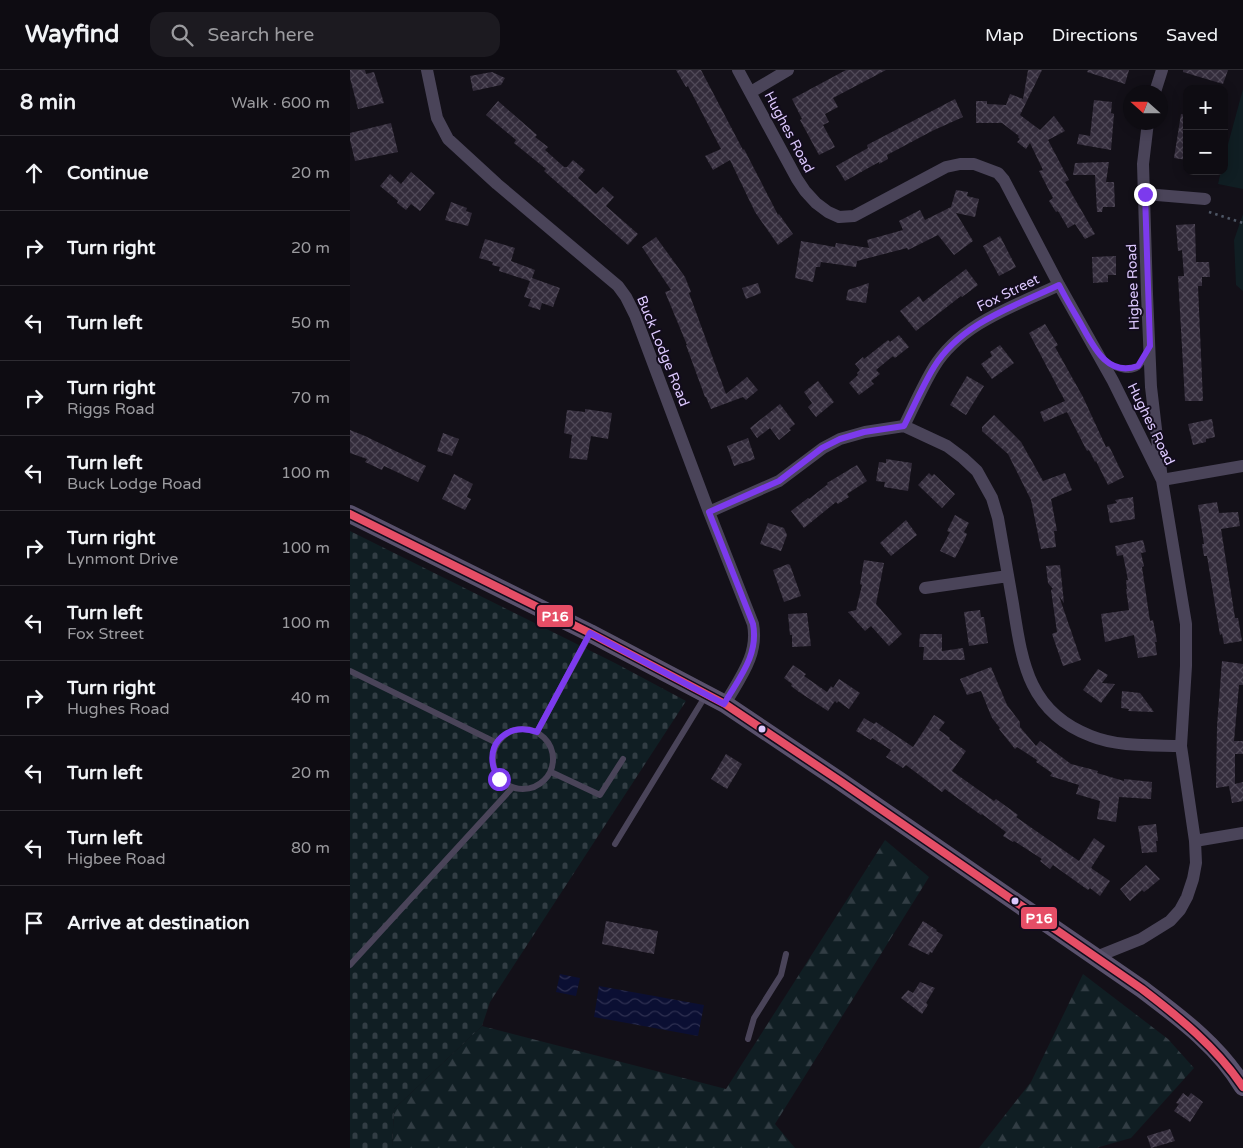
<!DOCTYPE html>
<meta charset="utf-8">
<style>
body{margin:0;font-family:"Varela Round",sans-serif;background:#1c1a20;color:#f1f3f6}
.controls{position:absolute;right:15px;top:15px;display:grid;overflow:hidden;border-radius:10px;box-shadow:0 2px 12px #0003}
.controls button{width:45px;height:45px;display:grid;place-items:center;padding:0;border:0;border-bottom:1px solid #2e2c32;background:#0e0c12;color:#f1f3f6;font:25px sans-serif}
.compass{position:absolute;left:773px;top:15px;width:45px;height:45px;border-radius:50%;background:#0e0c12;box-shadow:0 2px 12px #0003;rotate:291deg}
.stop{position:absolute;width:15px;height:15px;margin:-11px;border:4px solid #7c3aed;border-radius:50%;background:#fff}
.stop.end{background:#7c3aed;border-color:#fff;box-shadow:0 1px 5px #0008}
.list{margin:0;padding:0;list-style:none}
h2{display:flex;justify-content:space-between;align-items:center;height:65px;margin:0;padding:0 20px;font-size:21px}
h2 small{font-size:16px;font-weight:400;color:#9b9b9f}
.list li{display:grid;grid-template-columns:32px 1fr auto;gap:15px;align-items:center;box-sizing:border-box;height:75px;padding:0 20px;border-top:1px solid #2e2c32}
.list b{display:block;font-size:19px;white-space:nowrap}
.list p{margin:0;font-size:16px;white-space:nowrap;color:#9b9b9f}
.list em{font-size:16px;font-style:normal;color:#9b9b9f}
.icon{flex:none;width:28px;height:28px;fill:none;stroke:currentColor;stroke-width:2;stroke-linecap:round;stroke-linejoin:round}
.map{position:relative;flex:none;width:893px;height:1078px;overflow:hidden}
header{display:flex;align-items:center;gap:30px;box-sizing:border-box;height:70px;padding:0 25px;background:#0e0c12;border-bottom:1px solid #2e2c32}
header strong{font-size:24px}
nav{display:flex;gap:28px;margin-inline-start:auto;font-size:18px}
.search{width:350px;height:45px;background:#1c1a20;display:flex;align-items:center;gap:12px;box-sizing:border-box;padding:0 18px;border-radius:15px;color:#9b9b9f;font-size:19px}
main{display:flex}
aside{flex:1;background:#0e0c12}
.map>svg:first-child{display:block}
.forest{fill:url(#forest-firs)}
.cemetery{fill:url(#cemetery-stones)}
.green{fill:#101e23}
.water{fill:url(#water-waves)}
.building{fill:url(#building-cross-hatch)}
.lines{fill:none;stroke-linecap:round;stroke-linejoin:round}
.path{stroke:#4e5665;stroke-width:2.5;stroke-dasharray:2.5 4;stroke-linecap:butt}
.lane{stroke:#4a4459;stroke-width:6}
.street{stroke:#4a4459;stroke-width:12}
.secondary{stroke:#59516c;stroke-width:18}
.bus-1-casing{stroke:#120c1c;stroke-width:11}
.bus-1{stroke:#e64e66;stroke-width:8}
.route{stroke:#7c3aed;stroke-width:6}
.bus-dot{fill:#dcc8fd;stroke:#120c1c;stroke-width:2}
.labels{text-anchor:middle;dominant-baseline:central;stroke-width:4;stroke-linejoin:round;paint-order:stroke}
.street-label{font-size:14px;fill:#dcc8fd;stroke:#120c1c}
.line-badge{stroke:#120c1c;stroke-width:2}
.badge-label{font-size:14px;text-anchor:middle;font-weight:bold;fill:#fff}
</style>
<header>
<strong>Wayfind</strong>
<div class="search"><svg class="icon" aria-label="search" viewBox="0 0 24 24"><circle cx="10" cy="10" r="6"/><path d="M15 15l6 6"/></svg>Search here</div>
<nav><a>Map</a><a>Directions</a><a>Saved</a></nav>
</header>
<main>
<aside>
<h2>8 min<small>Walk · 600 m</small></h2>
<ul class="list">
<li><svg class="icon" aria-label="ahead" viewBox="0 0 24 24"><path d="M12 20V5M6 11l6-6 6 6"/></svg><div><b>Continue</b></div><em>20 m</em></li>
<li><svg class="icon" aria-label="right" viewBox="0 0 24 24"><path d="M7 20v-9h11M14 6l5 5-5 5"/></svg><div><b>Turn right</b></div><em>20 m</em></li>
<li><svg class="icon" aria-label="left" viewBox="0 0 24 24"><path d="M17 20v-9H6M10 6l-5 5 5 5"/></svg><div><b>Turn left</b></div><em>50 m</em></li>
<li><svg class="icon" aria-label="right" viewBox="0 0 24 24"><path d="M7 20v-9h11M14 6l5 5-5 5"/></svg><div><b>Turn right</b><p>Riggs Road</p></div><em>70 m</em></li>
<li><svg class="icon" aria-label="left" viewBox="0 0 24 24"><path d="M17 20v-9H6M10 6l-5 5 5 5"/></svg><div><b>Turn left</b><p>Buck Lodge Road</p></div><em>100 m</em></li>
<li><svg class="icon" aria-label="right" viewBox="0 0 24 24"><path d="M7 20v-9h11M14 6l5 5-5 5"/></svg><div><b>Turn right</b><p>Lynmont Drive</p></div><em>100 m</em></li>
<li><svg class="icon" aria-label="left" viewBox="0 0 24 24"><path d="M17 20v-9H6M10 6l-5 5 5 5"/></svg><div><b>Turn left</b><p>Fox Street</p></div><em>100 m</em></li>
<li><svg class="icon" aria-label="right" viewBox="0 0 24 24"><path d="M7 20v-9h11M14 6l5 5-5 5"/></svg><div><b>Turn right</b><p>Hughes Road</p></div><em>40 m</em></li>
<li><svg class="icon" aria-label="left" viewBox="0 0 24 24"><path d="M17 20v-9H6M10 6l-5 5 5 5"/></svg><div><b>Turn left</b></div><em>20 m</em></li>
<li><svg class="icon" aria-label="left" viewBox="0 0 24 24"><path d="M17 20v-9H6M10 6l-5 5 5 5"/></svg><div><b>Turn left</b><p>Higbee Road</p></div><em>80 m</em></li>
<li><svg class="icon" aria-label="arrive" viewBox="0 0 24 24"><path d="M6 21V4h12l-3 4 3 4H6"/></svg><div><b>Arrive at destination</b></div></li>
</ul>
</aside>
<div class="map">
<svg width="893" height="1078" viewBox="0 0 893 1078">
<defs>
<pattern id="forest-firs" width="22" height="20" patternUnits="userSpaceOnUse" patternTransform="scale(1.25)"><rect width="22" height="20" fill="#101e23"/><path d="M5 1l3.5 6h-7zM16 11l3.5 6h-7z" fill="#323d44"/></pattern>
<pattern id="cemetery-stones" width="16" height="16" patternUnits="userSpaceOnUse" patternTransform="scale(1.25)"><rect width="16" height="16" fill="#101e23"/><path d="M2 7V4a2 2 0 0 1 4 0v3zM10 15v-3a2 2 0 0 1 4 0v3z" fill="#323d44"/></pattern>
<pattern id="water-waves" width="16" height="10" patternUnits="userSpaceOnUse" patternTransform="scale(1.25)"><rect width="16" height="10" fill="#0b0f33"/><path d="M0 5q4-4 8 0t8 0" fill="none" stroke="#2e3051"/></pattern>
<pattern id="building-cross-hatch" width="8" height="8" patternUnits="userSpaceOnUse" patternTransform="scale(1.25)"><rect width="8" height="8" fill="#332c3b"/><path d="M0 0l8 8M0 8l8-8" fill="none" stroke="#504958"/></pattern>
</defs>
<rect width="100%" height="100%" fill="#131018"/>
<path class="forest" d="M535 770 579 807 425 1054 445 1078H42L44 1039 132 956 376 1019Z
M733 904 818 969 844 998 781 1068 746 1078H629L681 1012Z"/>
<path class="cemetery" d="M0 461 265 593 336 631 140 932 132 956 44 1039 42 1078H0Z"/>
<path class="green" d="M893 19V119L868 114 871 101H874V89Z
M893 144V221L886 215 884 170Z"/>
<path class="water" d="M210 904 230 908 226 926 206 922Z
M249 916 354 935 348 966 244 947Z"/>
<path class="building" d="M0 0H15L16 4 24 2 34 33 8 39 0 8Z
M326 0H351L393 80 394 79 428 145 429 144 443 164 428 175 405 142 380 90 363 100 355 86 371 79 338 16 336 17Z
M496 0H536L483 28 488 37 475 44 479 52 473 55 485 77 469 85 450 50 452 49 442 29Z
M678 0H692L670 45 690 60 704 46 715 61 698 70 719 110 715 112 745 164 735 169 725 154 718 158 708 141 706 142 699 131 703 128 689 101 693 100 680 73 676 79 667 72 670 69 668 67 669 66 652 53H626V31H637V34L656 35 660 24 673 29Z
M738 0H779L775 14 737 2Z
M833 0H878L873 14 833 2Z
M142 2 155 8 151 15 123 21 120 6Z
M605 29 613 47 582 61 537 85 538 89 529 94V92L495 111 486 96 518 78 517 75Z
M744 30 762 32 761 43 764 44 761 80 727 74 729 64 740 66Z
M148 31 187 65 185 67 198 77 195 80 214 97H217L223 90 235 100 228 108 246 124 253 117 264 127 256 136 288 164 278 175 194 101 196 99 164 73 166 70 136 45Z
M831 44 837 45V90L824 88Z
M41 53 48 82 5 91 0 70V63Z
M759 92 756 112H764L765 137H753L752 142H747L745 105H723L725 93Z
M61 102 85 123 70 141 61 134 56 140 47 133 48 131 30 116 40 104 51 114Z
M606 120 618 122 617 126 629 129 625 147 606 143 623 171 604 185 588 165 558 180 557 178 507 191 506 197 471 192 470 197H466L463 212 445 208 451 171 485 177 486 173 519 178 517 170 553 160 549 151 570 140 575 150 601 137Z
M101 132 117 138 116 141 122 143 118 156 95 150Z
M845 154 846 192H859L860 207H852V216H848L853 331H835L828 206H834L832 180 828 181 826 155Z
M650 166 666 197 649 206 633 176Z
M306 167 335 207 341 222 339 223 376 324 397 307 408 320 396 330 393 327 361 339 356 327H355L336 275H337L315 222 321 220 292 177Z
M135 169 165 178 161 191 185 200 182 208 210 218 203 237 192 233 190 240 178 236 181 229 174 227 180 211 149 201 150 197 142 195 143 192 129 188Z
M766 186V205H758V212L743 213 742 187Z
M616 199 628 215 612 227 611 226 566 261 550 241 569 226 573 232Z
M408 213 411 223 396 229 392 218Z
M519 213 516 233 496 230 498 220Z
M695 254 708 275 705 277 733 327 756 377 759 376 774 407 758 415 746 391 745 392 739 380 737 381 717 342 694 352 690 342 715 331 679 263Z
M549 265 559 277 545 288 543 286 526 300 530 304 521 311 524 314 509 325 499 313 508 305 507 303 510 300 505 294 513 287 514 289 538 270 540 272Z
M650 275 664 293 642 309 631 294 642 286 640 282Z
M617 306 634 316 616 345 600 335Z
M468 311 484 332 466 347 458 337 462 333 454 322Z
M430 334 445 354 439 359 441 360 429 370 420 358 407 368 400 358Z
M235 339 262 343 258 369 241 366 237 390 219 388 222 365 214 363 217 340 235 342Z
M644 345 671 372 693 411 715 403 722 420 701 429 707 461H704L706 477 691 479 681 430 658 384 632 361V357Z
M862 349 865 367 856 369V372L843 375 838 354Z
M0 360 15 366 76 396 68 412 34 396 32 400 15 392 17 389 0 383Z
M93 363 109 369 102 386 87 381Z
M398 368 405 389 384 396 377 376Z
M536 389 562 393 558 421 534 417 535 412 526 411 529 392 536 393Z
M507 395 517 411 497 424 499 427 488 434 486 432 454 458 441 441 458 428 459 429 478 414 477 413Z
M579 403 582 406 584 404 605 424 592 438 568 415Z
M104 404 123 414 117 427 121 429 115 440 92 429Z
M783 427 785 449 760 453 757 435 767 433 765 430Z
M867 432 869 443 888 442 890 456 871 459 885 548H888L892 571 874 574 872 564 870 565 857 486H854L852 474H854L848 435Z
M605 445 619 453 614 462 617 464 614 471 605 488 590 481 600 462 597 461Z
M556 450 567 465 541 486 530 473Z
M418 453 434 458 437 465 431 481 410 474Z
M793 470 796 482 791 483 794 496 792 497 800 551 803 550 807 572H805L807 585 788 588 784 565 755 572 751 544 779 540 776 519H777L776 510H778L773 485 767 486 765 476Z
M514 490 534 493 526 534 552 564 539 576 521 556 515 561 498 542 506 540 512 515 510 514Z
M438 494 440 495 451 526 434 532 423 500Z
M710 495 714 533 709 526 731 590 713 596 702 564 707 562 701 520 703 519 698 513 696 496Z
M630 540 631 547H634L638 573 619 576 614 542Z
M457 543 461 576 442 577V565H440L438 544Z
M570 564H592V581L613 578 615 590H573L574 577H569Z
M872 591 893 594V615H889L884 671H893V684H885V714L893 712V731L882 733 879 716 866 718 867 656Z
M443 595 456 604 454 606 477 622 481 616 483 618 489 609 510 623 499 639 488 631 487 633 485 631 478 641 449 622 441 616 442 614 434 608Z
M641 597 657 635 670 652V657L686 676 690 671 721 694 748 701 747 703 774 711V709L802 712 801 729 769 727 766 752 747 749 750 731 726 724 729 715 700 706 702 703 686 692 687 690 667 677 665 679 649 659 650 658 642 648 631 621 617 625 610 609Z
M748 599 758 605 752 613 765 614 751 633 733 620Z
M772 621 790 623 804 642 778 641 779 639 771 638Z
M584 645 595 652 589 660 600 668 599 669 616 681 602 701 644 731 646 729 668 745 666 747 729 791 744 768 755 776 741 798 760 811 750 826 740 818 738 820 703 795 700 799 690 791 692 789 664 771 663 772 653 766 656 762 632 744 631 745 595 719 592 722 556 695 553 698 536 687 541 680 522 668 521 670 506 661 514 648 524 654 526 652 563 677Z
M376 684 392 694 377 719 361 709Z
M806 754 808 771H806L807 782 792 783 788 756Z
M796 795 810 809 798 819 794 822 792 820 780 831 770 819Z
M256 851 308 861 304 884 252 874Z
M573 851 587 860 586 861 593 865 582 883 580 882 579 885 558 875Z
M570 912 585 918 576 933 578 935 572 944 551 928 558 920 563 923Z
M833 1023 838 1027 841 1023 853 1032 840 1052 824 1041 829 1034 826 1033Z
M820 1059 825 1071 801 1078 797 1066Z"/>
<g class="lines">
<path class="path" d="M859 142 893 153"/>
<path class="lane" d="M755 291C763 297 778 304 788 297 792 294 795 286 797 282
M0 601 147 673
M143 689a30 30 0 1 1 60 0a30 30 0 1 1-60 0Z
M187 662 240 564
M201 702 250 725 273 689
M265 774 356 625
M0 895 162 718
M398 969 404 948 431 905 436 884"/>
<path class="street" d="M77 0 87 48 98 69 147 114 268 216 276 227 285 245 359 442 403 554C409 585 389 609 375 634
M388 0 447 109 455 121 466 133 478 142 489 147 504 146 596 97 610 94H624L648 103 654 110 709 215 763 311 812 410 836 554V596L831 676 845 771 846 793 843 809 837 827 830 840 820 851 791 869 746 887
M401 22 438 0
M805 22 812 0
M798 52 793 94 797 224 801 317 812 410 893 396
M795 124 855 129
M554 356C564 336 573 315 584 297 611 253 665 236 709 215
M359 442 429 411 473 378 490 369 515 362 554 356 597 376 613 388 627 401 642 428 648 448C653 476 658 505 663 534 672 592 678 642 741 666 768 677 801 675 831 676
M575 518 658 506
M845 771 893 763"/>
<path class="secondary" d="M0 444 240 563 375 634 490 711 792 919C829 947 869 976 893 1017"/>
<g class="bus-1-casing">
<path id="bus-1" d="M0 444 240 563 375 634 490 711 792 919C830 948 866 977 893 1017"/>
</g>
<use href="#bus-1" class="bus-1"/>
</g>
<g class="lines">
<path class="route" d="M149 709C130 680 154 650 187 662L240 563 374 634C389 608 409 585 403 554L359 442 429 411 472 378 490 369 514 362 554 356C564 336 573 315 584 297 611 253 665 236 709 215 716 229 724 242 732 256 744 278 758 307 788 296L800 276 795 124"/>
</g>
<g class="bus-dot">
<circle cx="412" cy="659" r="4.5"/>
<circle cx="665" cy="831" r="4.5"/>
</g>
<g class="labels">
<g class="street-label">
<text transform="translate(439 62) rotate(62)">Hughes Road</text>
<text transform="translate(783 217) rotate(-92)">Higbee Road</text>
<text transform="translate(658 223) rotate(-26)">Fox Street</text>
<text transform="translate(313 281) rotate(68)">Buck Lodge Road</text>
<text transform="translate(801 354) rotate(64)">Hughes Road</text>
</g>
</g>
<g class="line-badge">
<rect x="186" y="534" width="38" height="24" rx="5" fill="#e64e66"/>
<rect x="670" y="836" width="38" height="24" rx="5" fill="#e64e66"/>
</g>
<g class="badge-label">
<text x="205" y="551">P16</text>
<text x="689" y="853">P16</text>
</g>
</svg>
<div class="controls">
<button>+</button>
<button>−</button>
</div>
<svg class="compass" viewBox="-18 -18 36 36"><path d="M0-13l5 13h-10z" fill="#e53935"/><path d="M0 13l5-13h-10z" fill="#9b9b9f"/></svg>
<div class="stop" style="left:149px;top:709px"></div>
<div class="stop end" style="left:795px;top:124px"></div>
</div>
</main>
